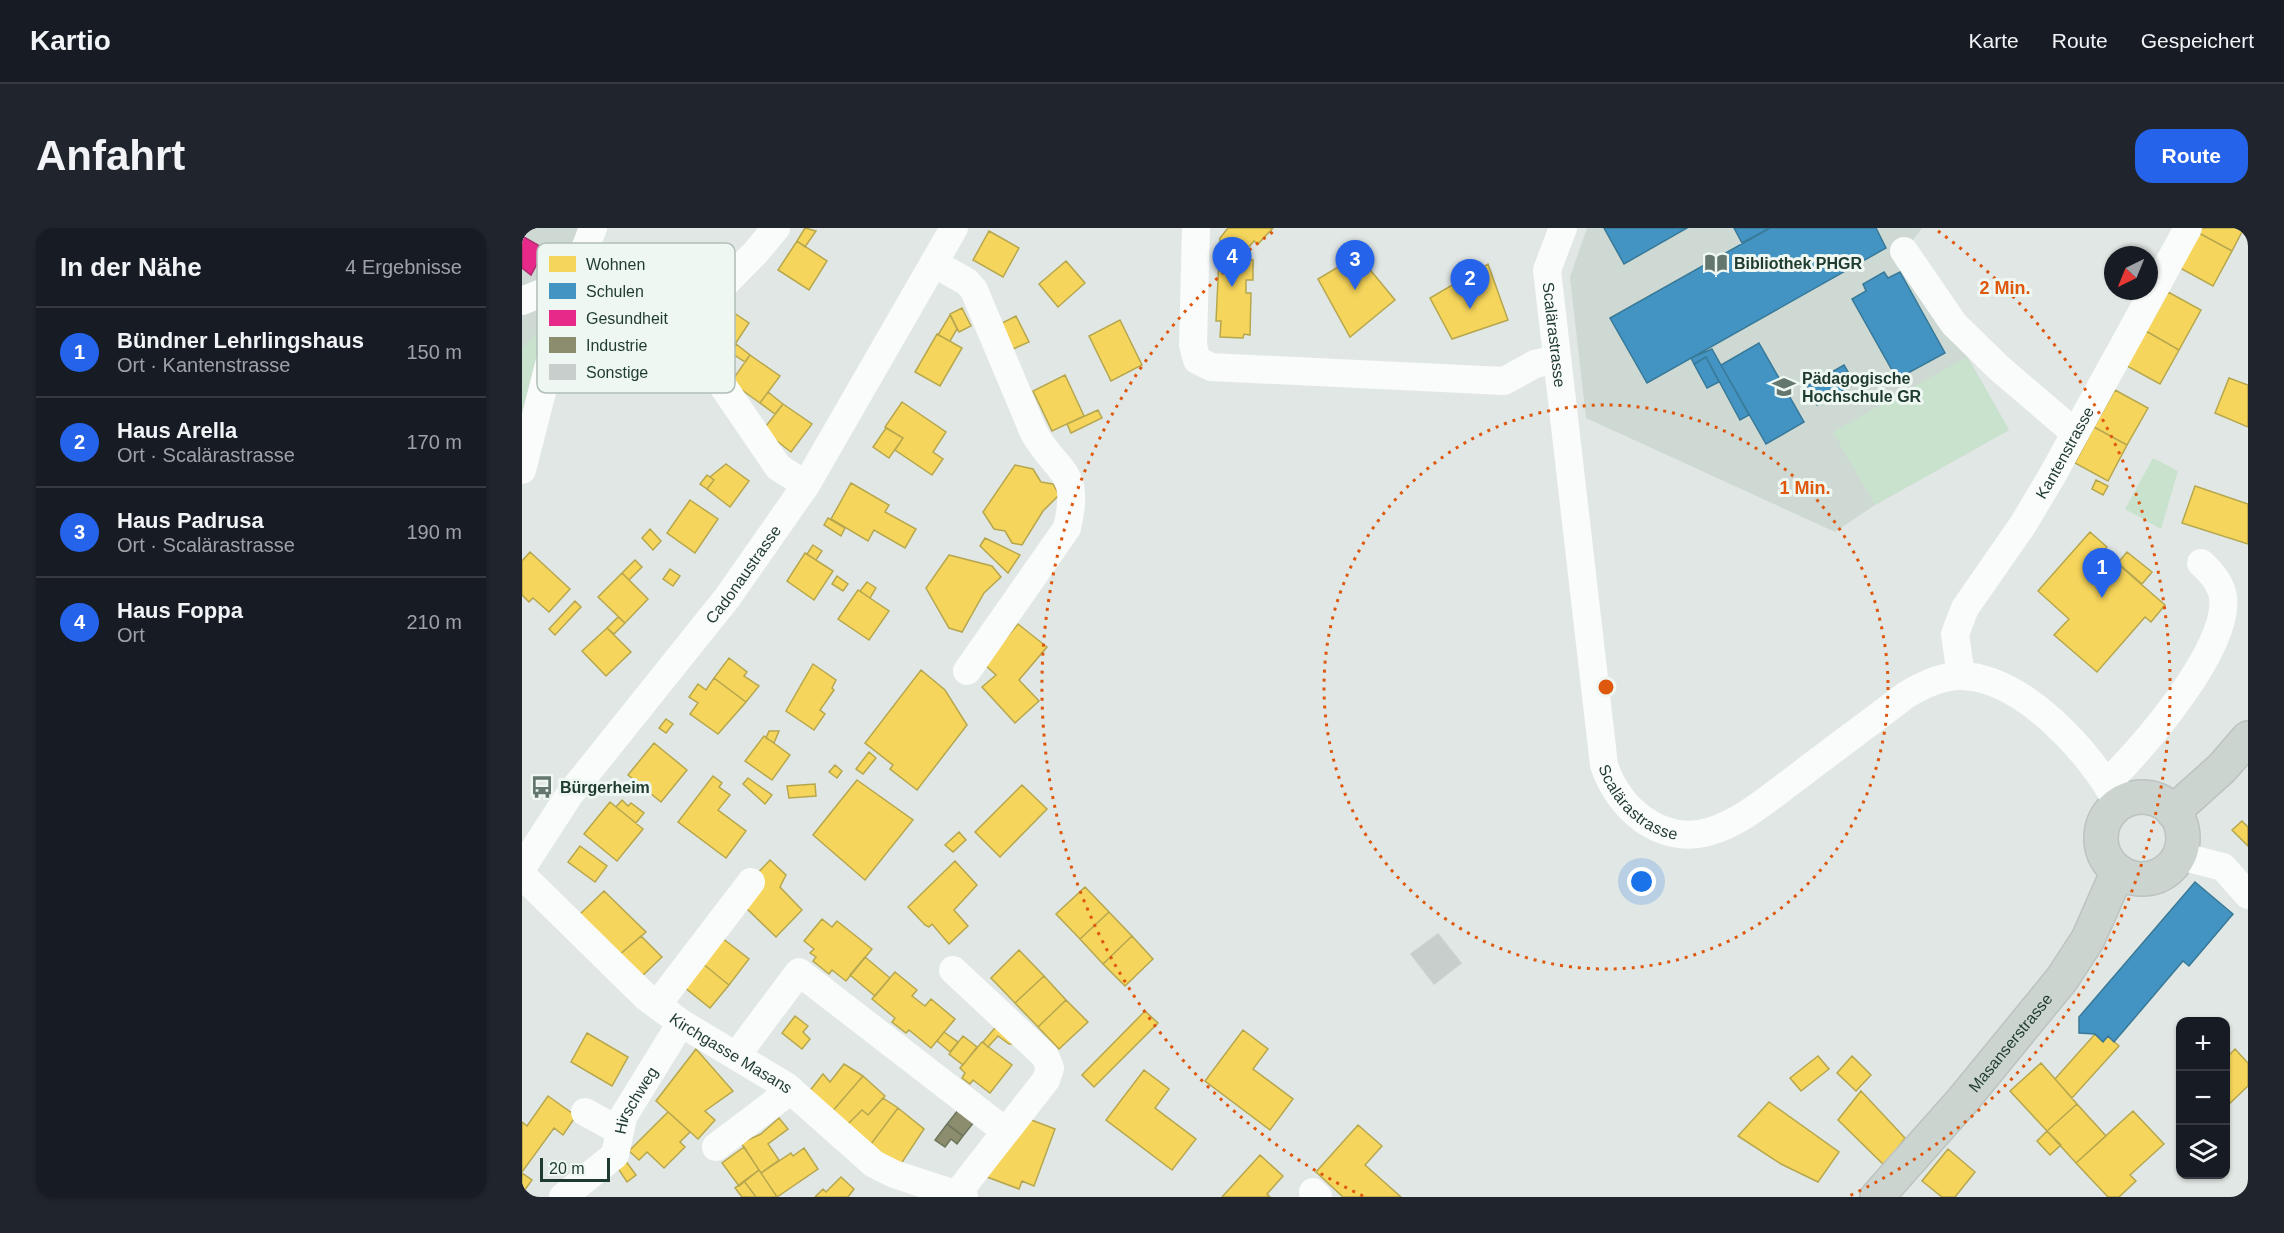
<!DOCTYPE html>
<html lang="de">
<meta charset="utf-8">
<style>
body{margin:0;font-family:Arial,sans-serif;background:#20242c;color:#f1f3f6}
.controls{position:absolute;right:18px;bottom:18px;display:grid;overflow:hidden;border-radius:12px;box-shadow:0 2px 4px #0004}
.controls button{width:54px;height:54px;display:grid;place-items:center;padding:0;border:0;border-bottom:2px solid #363941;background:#171b24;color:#f1f3f6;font:30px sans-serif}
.compass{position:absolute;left:1582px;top:18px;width:54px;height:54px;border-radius:50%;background:#171b24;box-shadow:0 2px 4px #0004;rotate:223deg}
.scale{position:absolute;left:18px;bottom:15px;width:70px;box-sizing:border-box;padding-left:6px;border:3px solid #1f3b2f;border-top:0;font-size:16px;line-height:21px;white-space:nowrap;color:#1f3b2f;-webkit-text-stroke:4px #eef7f1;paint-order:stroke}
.you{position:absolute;left:1120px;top:654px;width:21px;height:21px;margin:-15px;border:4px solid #fff;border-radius:50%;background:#1a73e8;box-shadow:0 0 0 9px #1a73e833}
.badge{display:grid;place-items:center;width:39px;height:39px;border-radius:50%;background:#2563eb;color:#fff;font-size:20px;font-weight:700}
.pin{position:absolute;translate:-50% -50px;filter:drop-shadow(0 2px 3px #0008)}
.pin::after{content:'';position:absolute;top:32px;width:21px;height:18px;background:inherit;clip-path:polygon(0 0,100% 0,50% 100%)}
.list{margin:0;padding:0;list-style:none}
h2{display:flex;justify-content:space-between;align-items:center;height:78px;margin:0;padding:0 24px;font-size:26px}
h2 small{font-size:20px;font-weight:400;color:#9ea1a6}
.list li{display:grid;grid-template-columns:39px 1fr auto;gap:18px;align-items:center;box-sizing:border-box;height:90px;padding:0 24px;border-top:2px solid #363941}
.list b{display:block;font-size:22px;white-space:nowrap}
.list p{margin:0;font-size:20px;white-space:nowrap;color:#9ea1a6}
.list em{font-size:20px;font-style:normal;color:#9ea1a6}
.icon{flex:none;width:33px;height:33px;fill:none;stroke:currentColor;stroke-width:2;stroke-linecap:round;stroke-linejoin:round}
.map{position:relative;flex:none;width:1726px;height:969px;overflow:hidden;border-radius:18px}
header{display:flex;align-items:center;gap:36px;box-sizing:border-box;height:84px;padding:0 30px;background:#171b24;border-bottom:2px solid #363941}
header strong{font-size:28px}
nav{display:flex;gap:33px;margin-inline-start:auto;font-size:21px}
.intro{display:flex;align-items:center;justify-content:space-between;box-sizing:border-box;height:144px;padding:0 36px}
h1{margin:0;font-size:42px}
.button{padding:15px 27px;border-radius:18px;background:#2563eb;color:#fff;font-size:21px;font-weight:700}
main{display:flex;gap:36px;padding:0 36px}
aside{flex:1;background:#171b24;border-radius:18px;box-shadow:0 2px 4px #0004}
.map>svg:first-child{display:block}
.built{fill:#ced9d3}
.green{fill:#c9e2cd}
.homes{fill:#f6d55c;stroke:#b6a74e;stroke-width:1.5}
.schools{fill:#4393c3;stroke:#387997;stroke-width:1.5}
.health{fill:#e7298a;stroke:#ab2e6f;stroke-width:1.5}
.industry{fill:#8c8c6e;stroke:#6b745b;stroke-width:1.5}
.building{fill:#c8cecb;stroke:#cad0cd;stroke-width:1.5}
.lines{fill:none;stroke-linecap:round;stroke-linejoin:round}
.major-casing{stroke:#bbc4c0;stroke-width:36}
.minor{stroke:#fafbfb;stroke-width:28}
.major{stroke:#ccd4d0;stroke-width:33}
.ring{fill:none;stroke:#de580e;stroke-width:3;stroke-dasharray:3 6}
.labels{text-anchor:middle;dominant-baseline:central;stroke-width:6;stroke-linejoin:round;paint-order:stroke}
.poi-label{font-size:16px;font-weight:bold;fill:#1f3b2f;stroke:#eef7f1;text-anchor:start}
.street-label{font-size:16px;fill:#1f3b2f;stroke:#eef7f1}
.key{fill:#eef7f1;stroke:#b0bfb7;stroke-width:1.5}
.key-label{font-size:16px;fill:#1f3b2f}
.centre{fill:#de580e;stroke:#eef7f1;stroke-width:3}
.ring-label{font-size:18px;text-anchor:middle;font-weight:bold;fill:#de580e;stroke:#eef7f1;stroke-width:6;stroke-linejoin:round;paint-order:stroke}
</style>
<header>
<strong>Kartio</strong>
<nav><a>Karte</a><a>Route</a><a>Gespeichert</a></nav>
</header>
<div class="intro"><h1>Anfahrt</h1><a class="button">Route</a></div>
<main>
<aside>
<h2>In der Nähe<small>4 Ergebnisse</small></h2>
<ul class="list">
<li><span class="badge">1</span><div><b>Bündner Lehrlingshaus</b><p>Ort · Kantenstrasse</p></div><em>150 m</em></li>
<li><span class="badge">2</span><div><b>Haus Arella</b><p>Ort · Scalärastrasse</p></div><em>170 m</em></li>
<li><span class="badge">3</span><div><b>Haus Padrusa</b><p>Ort · Scalärastrasse</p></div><em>190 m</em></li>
<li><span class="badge">4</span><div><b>Haus Foppa</b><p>Ort</p></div><em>210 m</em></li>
</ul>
</aside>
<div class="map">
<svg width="1726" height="969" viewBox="0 0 1726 969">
<rect width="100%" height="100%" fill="#e1e7e4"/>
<path class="built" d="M0 0H62L0 195Z
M1065 0H1400L1380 26 1445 128 1487 202 1353 277 1313 304 1064 190 1048 49Z"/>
<path class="green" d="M22 97 0 185V120Z
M1445 129 1487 202 1353 277 1311 204Z
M1631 230 1656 243 1639 301 1603 281Z"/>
<path class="homes" d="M283 0 294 3 283 19 275 13Z
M706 0H751L736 16 732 13 725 21V31L731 32V52H724V65H729L728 107 722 106 721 110 698 109 699 93H694L698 10Z
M1680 0H1722L1710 23 1677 5Z
M467 3 497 20 481 49 451 32Z
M1677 5 1710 23 1691 58 1658 40Z
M275 13 305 33 287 62 256 42Z
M836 27 873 72 828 109 796 51Z
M544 33 563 55 536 79 517 56Z
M966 36 986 92 930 111 908 70Z
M1646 64 1679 82 1657 122 1624 103Z
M197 75 227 95 208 124 178 104Z
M440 80 449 98 437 104 428 86Z
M428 87 435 101 428 113 416 107Z
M494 88 507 114 491 121 478 96Z
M598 92 620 137 589 153 567 108Z
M1624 103 1657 122 1638 156 1605 138Z
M415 106 440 120 418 158 393 144Z
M214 116 228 127 223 134 208 124Z
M228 127 258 148 238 175 209 154Z
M543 147 562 188 530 203 511 163Z
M1707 150 1726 157V199L1693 185Z
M1593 162 1626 180 1605 217 1572 199Z
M246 164 261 176 253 186 238 175Z
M380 174 424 204 411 224 421 231 410 247 373 222 381 210 363 199Z
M261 176 290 196 269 224 241 202Z
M576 182 580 190 549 205 545 196Z
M1572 199 1605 217 1586 253 1553 235Z
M364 200 381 210 367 230 351 219Z
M204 236 227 253 208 279 185 261 192 252 188 249Z
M493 237 511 241 519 254 531 256 537 267 521 283 500 317 490 315 483 303 472 301 461 284Z
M185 247 192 252 185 261 178 256Z
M1574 252 1586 258 1581 267 1570 261Z
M329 255 367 277 363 284 394 301 383 320 352 302 346 313 309 291Z
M1673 258 1726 276V316L1660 295Z
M168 272 196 291 173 325 145 305Z
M306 290 323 300 319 308 302 297Z
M128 301 139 313 131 322 120 310Z
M1568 304 1585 319 1581 323 1643 377 1629 394 1623 389 1575 444 1532 407 1547 391 1516 363Z
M463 310 498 327 486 345 458 318Z
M291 317 300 323 294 332 285 326Z
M8 324 48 361 27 384 11 370 7 374 0 367V333Z
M1605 324 1630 344 1620 356 1596 335Z
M283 325 311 343 292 372 265 353Z
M427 327 470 338 479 349 462 365 440 404 427 400 404 360Z
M113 332 120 339 107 352 100 345Z
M148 341 158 348 151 358 141 351Z
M100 345 126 371 103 395 76 369Z
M315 348 326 356 321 363 310 356Z
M345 354 354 360 348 370 338 363Z
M336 362 367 383 347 412 316 391Z
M53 373 59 379 33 407 27 401Z
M96 389 103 395 92 406 85 400Z
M496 396 525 419 497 452 517 473 493 495 460 459 474 447 462 436Z
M85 400 109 424 84 448 60 423Z
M207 430 225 444 222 448 237 458 224 474 192 450Z
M291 436 314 452 310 460 312 462 298 482 303 486 292 502 264 483Z
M399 442 423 462 445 497 395 562 368 541 371 537 343 515Z
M192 450 224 474 196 506 168 486 176 475 167 469 176 456 184 462Z
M144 491 151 496 144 505 137 500Z
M247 503H257L252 515 244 510Z
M242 508 268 527 250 552 223 533Z
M132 515 165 542 139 574 106 547Z
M347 524 354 530 341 546 334 541Z
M313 537 320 543 315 550 307 544Z
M191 548 200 555 197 559 208 567 196 582 224 603 204 630 156 594Z
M226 550 250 567 243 576 221 556Z
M335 552 391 592 343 652 291 607Z
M293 556 294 568 267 570 265 558Z
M500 557 525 581 478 629 453 604Z
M100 572 106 578 109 575 122 585 114 595 94 579Z
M88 574 121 601 95 633 62 606Z
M1720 593 1726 599V618L1710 602Z
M437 604 444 612 431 624 423 617Z
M58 618 85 638 73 654 46 634Z
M248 632 264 647 258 659 280 682 254 709 220 676 231 650Z
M433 633 455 657 432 682 446 698 427 716 410 696 407 699 403 697 386 679Z
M563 659 587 684 558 711 534 686Z
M82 663 124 704 96 728 57 687Z
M587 684 610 708 581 736 558 711Z
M300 691 310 699 315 693 350 721 324 753 310 742 307 746 291 733 294 729 288 725 292 721 282 713Z
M195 706 227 731 207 757 175 731Z
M119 708 140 729 117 751 96 728Z
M610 708 631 731 603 758 581 736Z
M497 722 522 748 493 775 469 750Z
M343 729 368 750 353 768 328 747Z
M175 731 207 757 188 780 157 755Z
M373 744 395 762 390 768 403 778 409 771 433 791 409 820 387 802 384 805 370 794 373 790 350 771Z
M522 748 544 772 516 799 493 775Z
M544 772 566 794 537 821 516 799Z
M623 783 636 795 572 859 560 847Z
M273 788 286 798 281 804 288 811 280 821 260 805Z
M478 794 492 816H487L476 808 466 819 461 814Z
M721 802 746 821 731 841 771 871 748 902 683 853Z
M422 804 436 814 428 824 415 813Z
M65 805 106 829 90 858 49 834Z
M1573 806 1581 814 1586 808 1597 818 1550 870 1533 851Z
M441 808 455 819 441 837 427 826Z
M460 814 490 837 468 865 451 852 448 856 440 850 443 845 438 840Z
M174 821 211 863 183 883 193 892 176 911 134 873Z
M1713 821 1726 835V858L1704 879V830Z
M1296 828 1307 841 1279 863 1268 850Z
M1330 828 1349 847 1334 863 1315 845Z
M1519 835 1555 876 1525 903 1488 863Z
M322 836 341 848 308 886 286 865 301 846 308 854Z
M622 842 647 861 633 880 674 911 650 942 584 892Z
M341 848 363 868 346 887 340 882 323 899 308 886Z
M1339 863 1383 910 1363 938 1316 892Z
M26 868 54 888 41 907 32 900 0 944V894L5 898Z
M361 870 376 880 346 920 323 899 340 882 346 887Z
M1247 874 1317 924 1296 954 1259 936 1216 908Z
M1555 876 1584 908 1554 935 1525 903Z
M376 880 402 901 375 942 346 920Z
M1611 883 1642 916 1608 947 1614 953 1597 969H1586L1554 935Z
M146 884 168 904 158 914 163 919 142 940 125 924 117 932 107 923Z
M499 888 533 901 512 958 500 953 497 961 465 949Z
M257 890 266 901 246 916 257 932 239 945 219 915 239 906Z
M836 897 860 918 843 937 879 969H821L794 944Z
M1525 903 1539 917 1528 927 1515 913Z
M222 919 237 942 217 958 200 935Z
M282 920 296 941 255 969 239 945 269 925 271 928Z
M1426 921 1453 944 1433 969H1420L1400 953Z
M738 927 761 948 745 966 748 969H700Z
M103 932 114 947 105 954 95 939Z
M237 942 255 969H234L222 953Z
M0 945 10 952 0 966Z
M319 949 332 961 326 969H293L301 961 304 964Z
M222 953 234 969H220L213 960Z"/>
<path class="schools" d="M1082 0H1165L1102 36Z
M1212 0H1248L1220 15Z
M1248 0H1354L1364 20 1125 155 1088 90Z
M1362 44 1366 50 1378 44 1423 125 1375 151 1330 71 1344 63 1341 56Z
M1237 115 1282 194 1244 216 1199 137Z
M1190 121 1227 187 1218 192 1184 129 1172 136 1169 130Z
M1184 129 1197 154 1185 160 1172 136Z
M1322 137 1333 156 1295 177 1285 158Z
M1673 654 1711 686 1667 738 1661 733 1592 814 1586 808 1581 814 1573 806 1557 805V789Z"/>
<path class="health" d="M0 8 23 21 9 47 0 40Z"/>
<path class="industry" d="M440 877 456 889 441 908 425 896Z
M425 896 441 908 435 916 429 911 423 919 413 912Z"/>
<path class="building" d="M916 706 939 735 912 756 889 726Z"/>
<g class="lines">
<g class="major-casing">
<g id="major">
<circle cx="1620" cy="610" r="41"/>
<path d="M1651 584 1700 540 1726 510"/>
<path id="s6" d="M1355 969 1441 872 1540 751 1566 711 1596 643"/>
</g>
</g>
<g class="minor">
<path d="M254 0 234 24 183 76 174 90 170 104 175 120 256 239 284 257"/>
<path d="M674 0 671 117 675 132 689 139 982 153 1013 136 1035 131"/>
<path id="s1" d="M1041 0 1025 42 1082 537C1096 580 1138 617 1186 604 1221 594 1249 568 1278 547 1313 520 1349 494 1384 467 1401 457 1419 448 1439 448 1501 449 1570 526 1596 576"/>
<path d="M1382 23 1432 96 1477 140 1553 205"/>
<path d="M412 35 445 54 452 62 512 205C537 248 559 241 545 300L445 443"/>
<path d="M0 73 22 64 56 38"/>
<path d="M0 242 44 70 71 0"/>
<path id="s2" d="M1439 448 1433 406 1443 380 1502 295 1531 246 1666 0"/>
<path d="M1585 555C1620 521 1708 420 1701 369 1699 355 1689 344 1679 335"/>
<path d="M1658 628 1701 639 1726 667"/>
<path id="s3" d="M0 640 48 566 205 370 284 257 432 0"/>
<path id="s4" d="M0 647 124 769 159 795 264 858 352 936 372 946 442 969"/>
<path d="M431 742 523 828 528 840 524 852 435 966"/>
<path d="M135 777 229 654"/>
<path d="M214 828 277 744 483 903"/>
<path d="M63 884 96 902"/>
<path d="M194 919 269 862"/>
<path d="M791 964 796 969"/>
<path id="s5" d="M41 969 93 927 101 889 159 795"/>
</g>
<use href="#major" class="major"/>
</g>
<g class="ring">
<circle cx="1084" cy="459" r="282"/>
<path d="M841 968A564 564 0 0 1 752 3M1416 3A564 564 0 0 1 1327 968"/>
</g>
<defs>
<g id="library-bare" transform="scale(1.8)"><path d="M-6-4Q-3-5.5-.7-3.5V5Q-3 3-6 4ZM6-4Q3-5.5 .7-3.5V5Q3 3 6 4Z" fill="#63776e" stroke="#eef7f1" stroke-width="2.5" paint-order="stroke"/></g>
<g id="university-bare" transform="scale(1.8)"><path d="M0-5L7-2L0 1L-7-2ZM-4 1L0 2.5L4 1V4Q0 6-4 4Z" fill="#63776e" stroke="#eef7f1" stroke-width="2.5" paint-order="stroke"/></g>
<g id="bus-bare" transform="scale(1.8)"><path d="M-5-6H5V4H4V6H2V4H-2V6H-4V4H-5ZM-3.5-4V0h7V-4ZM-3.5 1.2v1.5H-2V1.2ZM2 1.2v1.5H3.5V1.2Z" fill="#63776e" stroke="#eef7f1" stroke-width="2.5" paint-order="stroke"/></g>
</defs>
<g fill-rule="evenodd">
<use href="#library-bare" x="1194" y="35"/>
<use href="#university-bare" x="1262" y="159"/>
<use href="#bus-bare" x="20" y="559"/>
</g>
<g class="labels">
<g class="poi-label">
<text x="1212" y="35">Bibliothek PHGR</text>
<text x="1280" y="150">Pädagogische<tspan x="1280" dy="18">Hochschule GR</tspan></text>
<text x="38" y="559">Bürgerheim</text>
</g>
<g class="street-label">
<text stroke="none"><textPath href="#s1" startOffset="110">Scalärastrasse</textPath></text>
<text stroke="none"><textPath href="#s2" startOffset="255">Kantenstrasse</textPath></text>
<text stroke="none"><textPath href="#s3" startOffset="368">Cadonaustrasse</textPath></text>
<text stroke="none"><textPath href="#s1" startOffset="596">Scalärastrasse</textPath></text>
<text stroke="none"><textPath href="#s6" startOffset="204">Masanserstrasse</textPath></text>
<text stroke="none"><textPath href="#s4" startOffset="276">Kirchgasse Masans</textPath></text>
<text stroke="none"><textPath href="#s5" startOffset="126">Hirschweg</textPath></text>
</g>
</g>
<rect x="15" y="15" width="198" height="150" rx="9" class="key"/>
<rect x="27" y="28" width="27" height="16" fill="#f6d55c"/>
<rect x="27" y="55" width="27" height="16" fill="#4393c3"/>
<rect x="27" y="82" width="27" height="16" fill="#e7298a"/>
<rect x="27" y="109" width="27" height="16" fill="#8c8c6e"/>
<rect x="27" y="136" width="27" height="16" fill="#c8cecb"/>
<g class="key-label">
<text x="64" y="42">Wohnen</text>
<text x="64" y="69">Schulen</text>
<text x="64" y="96">Gesundheit</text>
<text x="64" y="123">Industrie</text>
<text x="64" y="150">Sonstige</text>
</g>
<circle cx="1084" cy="459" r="9" class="centre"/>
<g class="ring-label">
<text x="1483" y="66">2 Min.</text>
<text x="1283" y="266">1 Min.</text>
</g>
</svg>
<div class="controls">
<button>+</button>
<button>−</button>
<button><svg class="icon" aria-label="layers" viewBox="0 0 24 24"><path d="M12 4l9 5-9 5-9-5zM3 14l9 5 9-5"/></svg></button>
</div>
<svg class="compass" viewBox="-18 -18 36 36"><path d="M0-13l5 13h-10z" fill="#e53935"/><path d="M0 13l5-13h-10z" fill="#9ea1a6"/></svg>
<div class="scale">20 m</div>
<div class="you"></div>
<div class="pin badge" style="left:1580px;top:370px">1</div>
<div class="pin badge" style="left:948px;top:81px">2</div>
<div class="pin badge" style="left:833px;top:62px">3</div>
<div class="pin badge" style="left:710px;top:59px">4</div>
</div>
</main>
